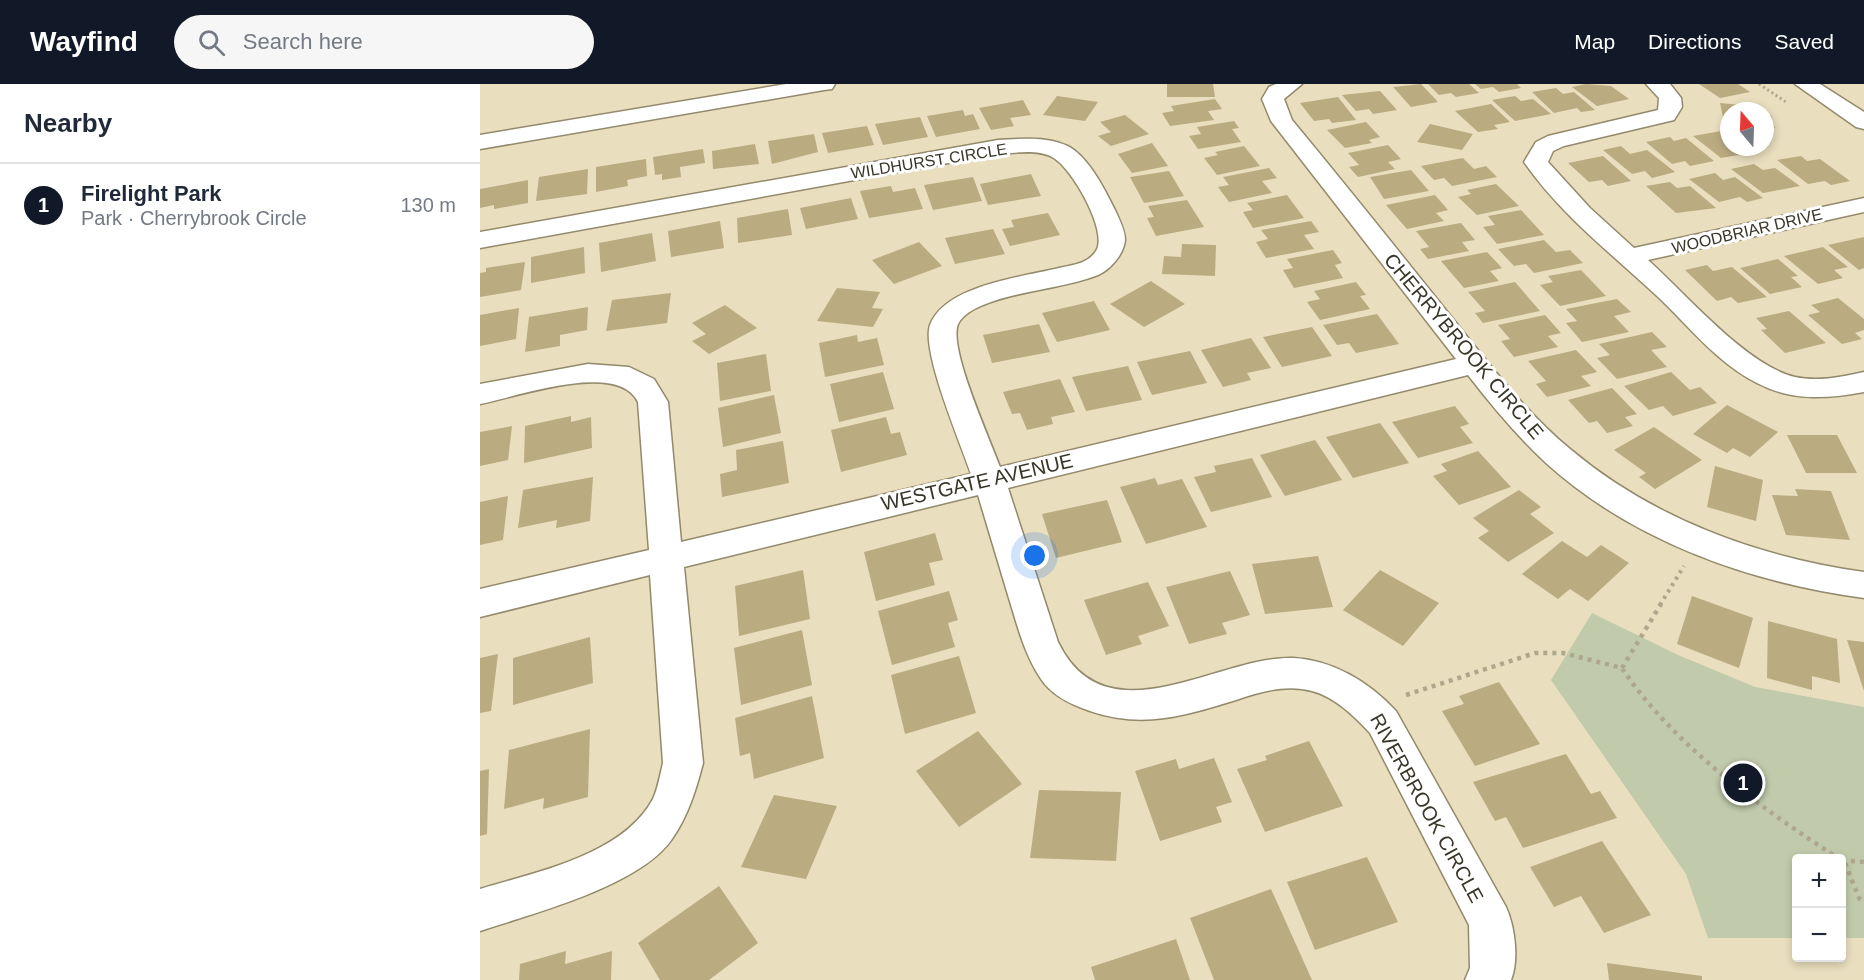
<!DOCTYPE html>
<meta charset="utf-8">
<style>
body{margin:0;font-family:Arial,sans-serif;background:#f6f6f7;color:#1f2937}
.controls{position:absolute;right:18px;bottom:18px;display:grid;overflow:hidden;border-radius:6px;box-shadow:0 3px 9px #0003}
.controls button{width:54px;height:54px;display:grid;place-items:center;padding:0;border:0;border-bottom:2px solid #e0e1e3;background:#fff;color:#1f2937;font:30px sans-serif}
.compass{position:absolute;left:1240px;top:18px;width:54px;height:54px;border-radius:50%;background:#fff;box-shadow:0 3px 9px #0003;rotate:341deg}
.you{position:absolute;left:555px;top:472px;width:21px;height:21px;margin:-15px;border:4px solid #fff;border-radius:50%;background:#1a73e8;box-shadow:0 0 0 9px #1a73e833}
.badge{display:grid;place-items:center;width:39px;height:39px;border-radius:50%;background:#111827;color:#fff;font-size:20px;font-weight:700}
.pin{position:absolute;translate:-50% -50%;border:3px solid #fff;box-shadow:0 2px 6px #0006}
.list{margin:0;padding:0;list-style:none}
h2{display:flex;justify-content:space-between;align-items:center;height:78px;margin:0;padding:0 24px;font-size:26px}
h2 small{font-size:20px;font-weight:400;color:#747a83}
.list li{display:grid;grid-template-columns:39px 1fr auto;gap:18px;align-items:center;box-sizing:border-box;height:84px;padding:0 24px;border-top:2px solid #e0e1e3}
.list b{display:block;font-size:22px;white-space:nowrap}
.list p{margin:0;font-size:20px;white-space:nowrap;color:#747a83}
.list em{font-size:20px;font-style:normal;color:#747a83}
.icon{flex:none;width:33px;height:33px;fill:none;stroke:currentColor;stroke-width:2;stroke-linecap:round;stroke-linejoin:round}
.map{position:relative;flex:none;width:1384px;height:896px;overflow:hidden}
header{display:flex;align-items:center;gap:36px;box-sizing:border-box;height:84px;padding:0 30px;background:#111827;color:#fff}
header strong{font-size:28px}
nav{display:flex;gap:33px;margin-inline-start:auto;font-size:21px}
.search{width:420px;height:54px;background:#f6f6f7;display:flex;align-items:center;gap:15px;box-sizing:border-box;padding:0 21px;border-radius:33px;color:#747a83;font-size:22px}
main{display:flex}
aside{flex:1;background:#fff}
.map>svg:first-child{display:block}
.green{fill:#c1caab}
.building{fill:#baab81}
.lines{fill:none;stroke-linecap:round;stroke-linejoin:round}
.minor-casing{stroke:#93896b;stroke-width:3}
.secondary-casing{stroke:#93896b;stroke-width:3}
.path-far2{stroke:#afa78d;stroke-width:3;stroke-dasharray:2 3;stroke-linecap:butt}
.path-far1{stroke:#afa78d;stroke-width:4;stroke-dasharray:3 4.5;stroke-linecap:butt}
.path{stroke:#afa78d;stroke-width:4.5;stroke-dasharray:4 5;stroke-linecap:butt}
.minor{fill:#fff;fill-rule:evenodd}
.secondary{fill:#fff;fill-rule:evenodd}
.labels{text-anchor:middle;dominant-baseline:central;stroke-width:6;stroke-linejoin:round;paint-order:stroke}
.far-street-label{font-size:16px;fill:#393528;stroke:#fff}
.street-label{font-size:20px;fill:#393528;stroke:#fff}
</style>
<header>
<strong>Wayfind</strong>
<div class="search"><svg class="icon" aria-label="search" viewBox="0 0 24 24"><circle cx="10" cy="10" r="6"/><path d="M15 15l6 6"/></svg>Search here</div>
<nav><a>Map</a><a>Directions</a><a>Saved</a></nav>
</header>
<main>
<aside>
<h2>Nearby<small></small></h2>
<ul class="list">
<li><span class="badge">1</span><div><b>Firelight Park</b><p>Park · Cherrybrook Circle</p></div><em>130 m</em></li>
</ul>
</aside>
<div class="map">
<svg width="1384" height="896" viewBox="0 0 1384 896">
<rect width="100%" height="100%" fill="#e9debe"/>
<path class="green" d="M1112 529 1198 571 1275 603 1384 623V854H1362V774H1316V854H1228L1206 790 1071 596Z"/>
<path class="building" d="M687 0H733L735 13H687Z
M941 0 958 18 931 23 913 3Z
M948 0H989L999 9 976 13 971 9 959 11Z
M995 0H1037L1041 4 1019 8 1013 3 1001 5Z
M1106 0 1131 2 1149 15 1117 22 1092 3Z
M1219 0H1258L1270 8 1240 14Z
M1076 4 1083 10 1094 8 1115 26 1101 28 1097 24 1074 29 1052 8Z
M900 7 917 26 893 30 889 25 876 27 862 11Z
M577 12 618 18 605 37 563 31Z
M1035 12 1041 17 1053 15 1071 30 1035 37 1012 16Z
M858 13 876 36 852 39 849 35 834 37 820 19Z
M735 15 742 25 728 27 734 36 690 42 682 29 694 27 691 22Z
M543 16 551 31 530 34 534 42 511 46 499 24Z
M1240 19 1281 23 1282 27H1249V39L1244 38Z
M1011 20 1030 38 1014 41 1018 45 998 48 975 27Z
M483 26 485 32 493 30 500 45 456 53 447 32Z
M1285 30 1291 31 1295 44 1285 43Z
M645 31 669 50 631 62 618 52 631 48 620 38Z
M440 33 448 53 403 61 395 40Z
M754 37 759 44 752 45 761 58 718 65 709 52 721 50 717 43Z
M886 38 900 53 889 56 892 59 865 64 847 46Z
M950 40 993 50 982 66 937 58Z
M387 42 394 61 348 69 342 49Z
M1247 46 1249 63H1262L1270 69 1241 74 1213 52Z
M334 50 338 68 292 80 288 57Z
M1190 53 1194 57 1206 54 1234 77 1210 82 1205 77 1192 80 1166 58Z
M672 59 688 82 652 89 638 70Z
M275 60 279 80 233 85 232 67Z
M908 61 921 75 908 78 915 85 878 93 869 83 879 81 868 69Z
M764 62 780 82 737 91 724 74 738 71 735 68Z
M1141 62 1150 70 1167 66 1195 88 1172 94 1165 87 1152 90 1123 66Z
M223 65 225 79 200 83 201 93 182 96V90L175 91 173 73Z
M1123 72 1151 97 1128 102 1122 96 1109 98 1088 79Z
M1321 72 1327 77 1340 75 1370 97 1351 101 1345 97 1328 100 1297 76Z
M983 74 994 85 1006 82 1017 93 972 102 964 94 954 96 941 82Z
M166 75 167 92 147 96 148 102 116 108V83Z
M1274 80 1283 86 1295 84 1320 102 1283 109 1251 85Z
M789 84 797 94 782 97 792 109 749 118 738 103 749 101 743 93Z
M108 85 107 110 56 117 59 93Z
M931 86 949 107 904 115 890 93Z
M689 87 704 112 664 119 650 93Z
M1235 89 1243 96 1255 93 1283 114 1267 118 1260 113 1239 118 1209 95Z
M551 90 561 112 508 121 500 100Z
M493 93 502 117 453 126 444 101Z
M48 96V119L14 125V121L0 124V105Z
M1190 98 1197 104 1210 102 1236 124 1196 129 1166 102Z
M1016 100 1039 122 997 131 978 113 991 110 987 106Z
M411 102 413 108 435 104 443 125 389 134 380 107Z
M807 111 824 134 773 144 763 128 773 126 767 119Z
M955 111 968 126 956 129 964 137 927 145 906 121Z
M371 114 378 135 326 145 320 124Z
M707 116 724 143 676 152 667 134 674 133 668 122Z
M308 125 312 151 258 159 257 134Z
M1041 126 1064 151 1017 160 1003 143 1015 141 1008 132Z
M568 129 580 151 530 162 522 145 534 143 531 136Z
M240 137 244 164 191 173 188 147Z
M831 137 839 148 824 151 834 165 786 174 776 158 788 155 781 146Z
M981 139 995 156 982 158 989 167 948 175 940 165 949 163 936 147Z
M513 145 525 170 475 180 465 154Z
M172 149 176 177 121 188 119 159Z
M1384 153V184L1379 186 1348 161Z
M1064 156 1076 168 1090 166 1103 179 1054 189 1046 180 1034 182 1018 165Z
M439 158 462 182 414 200 392 176Z
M702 160 736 161 735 192 682 190 684 172 701 173Z
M104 163 105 189 51 199V173Z
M1343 163 1368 183 1354 186 1363 194 1338 200 1304 172Z
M853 166 862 179 855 181 863 194 814 204 803 186 813 184 807 175Z
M1007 168 1022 184 1010 187 1019 197 984 204 961 177Z
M1298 175 1318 192 1311 193 1322 203 1290 210 1260 184Z
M45 178 41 206 0 213V189L6 188V184Z
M1227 181 1233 187 1252 183 1287 213 1258 219 1251 213 1237 217 1205 186Z
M1101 186 1126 212 1080 222 1060 201 1073 198 1068 192Z
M671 197 705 220 664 243 630 220Z
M876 198 886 211 880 212 890 225 840 236 827 218 840 215 834 207Z
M1035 198 1060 227 1003 239 995 229 1005 227 988 208Z
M357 204 400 208 392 224 403 225 393 243 337 237Z
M191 209 187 239 126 247 132 216Z
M1358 214 1384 235V246L1375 249 1382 255 1362 260 1328 231 1340 228 1331 221Z
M1137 215 1151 228 1134 232 1149 248 1102 258 1086 239 1097 237 1086 225Z
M614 217 630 246 577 258 562 229Z
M245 221 277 244 229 270 212 257 226 250 212 239Z
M108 223 107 246 80 251V262L45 268 49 233Z
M39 224 36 255 0 262V231Z
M1309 227 1346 259 1305 269 1281 246 1287 245 1276 234Z
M897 230 919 260 876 269 869 259 857 261 843 241Z
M1065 231 1081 249 1068 252 1078 263 1034 273 1021 257 1030 255 1018 241Z
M559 240 570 268 512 279 503 251Z
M832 243 852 272 802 283 783 253Z
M1172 248 1187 263 1171 266 1187 283 1137 295 1117 274 1130 271 1119 260Z
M377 251 378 258 397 254 404 281 345 293 339 259Z
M771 254 791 284 767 289 771 296 743 303 721 266Z
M1096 266 1117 288 1101 292 1111 302 1067 313 1056 300 1066 297 1048 277Z
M710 267 727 299 672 311 657 278Z
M286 270 291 307 240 317 237 279Z
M648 282 662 316 606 327 592 293Z
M403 288 414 325 359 338 350 300Z
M1191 288 1210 306 1220 303 1237 319 1193 332 1183 322 1169 326 1144 302Z
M580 295 595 328 571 333 573 340 547 346 540 329 532 330 523 308Z
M1132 304 1157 330 1145 333 1153 342 1127 349 1117 337 1109 339 1088 316Z
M294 311 301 349 243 363 238 324Z
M1247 321 1298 348 1270 373 1253 364 1247 369 1213 350Z
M975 322 989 340 980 343 993 359 938 374 912 338Z
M91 332V338L111 333 112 364 44 379 45 342Z
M406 333 411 350 420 348 427 371 361 388 351 346Z
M900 339 929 379 873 394 846 353Z
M32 342 28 376 0 382V348Z
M1174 343 1222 376 1175 405 1159 393 1166 389 1134 366Z
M1307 351H1357L1377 389H1326Z
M835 356 862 396 805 412 780 371Z
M303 357 309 399 242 413 240 390 257 386 256 366Z
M998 367 1031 403 979 421 953 392 967 387 961 380Z
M772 374 792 413 731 428 714 393 736 388 734 382Z
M1235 382 1283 396 1276 437 1227 423Z
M113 393 110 437 76 444 77 436 38 444 43 406Z
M675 394 678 401 702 395 727 443 666 460 640 403Z
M1315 405 1351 407 1370 456 1306 451 1292 411 1318 412Z
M1039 406 1061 423 1050 430 1074 449 1028 478 998 454 1009 447 993 434Z
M28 412 23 456 0 461V418Z
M627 416 642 458 576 474 562 430Z
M455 449 463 476 449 479 455 501 396 517 384 468Z
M1082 457 1107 473 1121 461 1149 479 1108 517 1090 505 1078 515 1042 490Z
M838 472 853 523 785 530 772 480Z
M323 486 330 535 259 552 255 502Z
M900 486 959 519 923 562 863 526Z
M750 487 770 531 742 539 747 550 709 560 686 503Z
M668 498 689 542 658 552 662 560 626 571 604 516Z
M469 507 478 536 468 539 475 563 412 581 398 527Z
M1212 512 1273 534 1259 584 1197 560Z
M1288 537 1357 555 1360 599 1332 592V606L1287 594Z
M322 546 332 601 261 621 254 564Z
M110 553 113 599 33 621V574Z
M1367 556 1384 558V607Z
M18 570 11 627 0 629V574Z
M479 572 496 629 425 650 411 591Z
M1019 598 1060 660 995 682 962 627 984 620 979 612Z
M332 612 344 674 274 695 270 669 260 672 255 634Z
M110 645 108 713 63 725 64 714 24 725 29 666Z
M498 647 542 700 479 743 436 687Z
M829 657 863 722 785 748 757 685 787 676 785 672Z
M1086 670 1111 710 1120 707 1137 734 1043 764 1026 733 1015 737 993 698Z
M734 674 752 718 736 723 742 738 680 757 655 687 696 675 699 685Z
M9 685 7 750 0 752V687Z
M559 706 641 708 636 777 550 774Z
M294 711 357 722 326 795 261 783Z
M1122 757 1171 831 1124 849 1101 812 1074 823 1050 783Z
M887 773 918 838 835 866 807 798Z
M239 802 278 859 229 896H180L158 859Z
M791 805 832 896H734L710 834Z
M696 855 710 896H615L611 883Z
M86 867 85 880 132 867 131 896H39L40 880Z
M1127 879 1222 892V896H1129Z"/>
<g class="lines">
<g class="minor-casing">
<path id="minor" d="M796 0H822L804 15 812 36C865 100 917 165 969 230 1007 277 1044 327 1090 365 1173 435 1278 473 1384 488V514C1271 499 1152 457 1066 379 1037 352 1012 322 988 291L528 404 578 558C626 658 740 571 813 574 853 576 889 598 916 627L1026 823C1035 843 1039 876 1031 896H985L990 884 989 841 890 649C874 632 855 613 832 607 806 600 780 608 756 616 704 632 663 645 610 627 592 621 572 612 561 595 544 570 537 540 528 511 518 478 508 444 498 411L204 483 223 679C216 706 208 732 192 755 160 802 54 829 0 847V805C56 788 143 771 173 715 178 704 180 691 183 679L170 491 0 533V505L169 466 158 318C138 276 36 313 0 320V300L108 280 149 283 174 295 188 318 201 458 491 390C481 360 441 267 450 241 465 201 543 193 579 184 592 181 608 180 616 167 629 148 591 82 572 73 557 65 535 69 518 70L0 164V148L518 56C541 55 573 51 594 66 612 80 625 106 635 126 639 135 645 146 645 156 644 170 630 186 618 191 581 205 540 206 503 221 494 225 483 230 478 240 468 264 510 355 520 383L976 275 791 37 782 15 789 3Z
M1166 0H1190L1201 14 1202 23 1194 36 1084 62 1073 67 1068 78 1110 124 1154 164 1384 114V128L1168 176C1206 210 1267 282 1315 293 1338 298 1362 293 1384 288V308C1347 315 1311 317 1277 299 1237 279 1208 241 1177 212 1131 169 1080 130 1044 78L1056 58 1068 52 1178 26 1179 14Z
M1315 0H1340L1384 28V45L1376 43Z"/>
</g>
<g class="secondary-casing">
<path id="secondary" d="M306 0H355L352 5 344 6 0 65V51Z"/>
</g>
<path class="path-far2" d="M1279 0 1306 18"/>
<path class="path-far1" d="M1180 521 1204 482"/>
<path class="path" d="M1142 584 1181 520
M926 611 1055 569H1083L1142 584C1192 660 1282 725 1358 774
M1362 776 1384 778
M1365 779 1379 814 1384 819"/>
<use href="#minor" class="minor"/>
<use href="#secondary" class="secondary"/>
</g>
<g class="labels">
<g class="far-street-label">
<text transform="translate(449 77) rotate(-9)">WILDHURST CIRCLE</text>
<text transform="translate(1267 147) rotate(-13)">WOODBRIAR DRIVE</text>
</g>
<g class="street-label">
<text transform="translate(984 262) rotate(50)">CHERRYBROOK CIRCLE</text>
<text transform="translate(497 398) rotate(-13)">WESTGATE AVENUE</text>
<text transform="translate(947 724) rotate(61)">RIVERBROOK CIRCLE</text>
</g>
</g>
</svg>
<div class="controls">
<button>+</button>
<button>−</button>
</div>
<svg class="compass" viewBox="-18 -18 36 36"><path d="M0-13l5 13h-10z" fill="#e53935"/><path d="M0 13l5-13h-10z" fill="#747a83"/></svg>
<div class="you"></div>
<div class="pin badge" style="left:1263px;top:699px">1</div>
</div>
</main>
